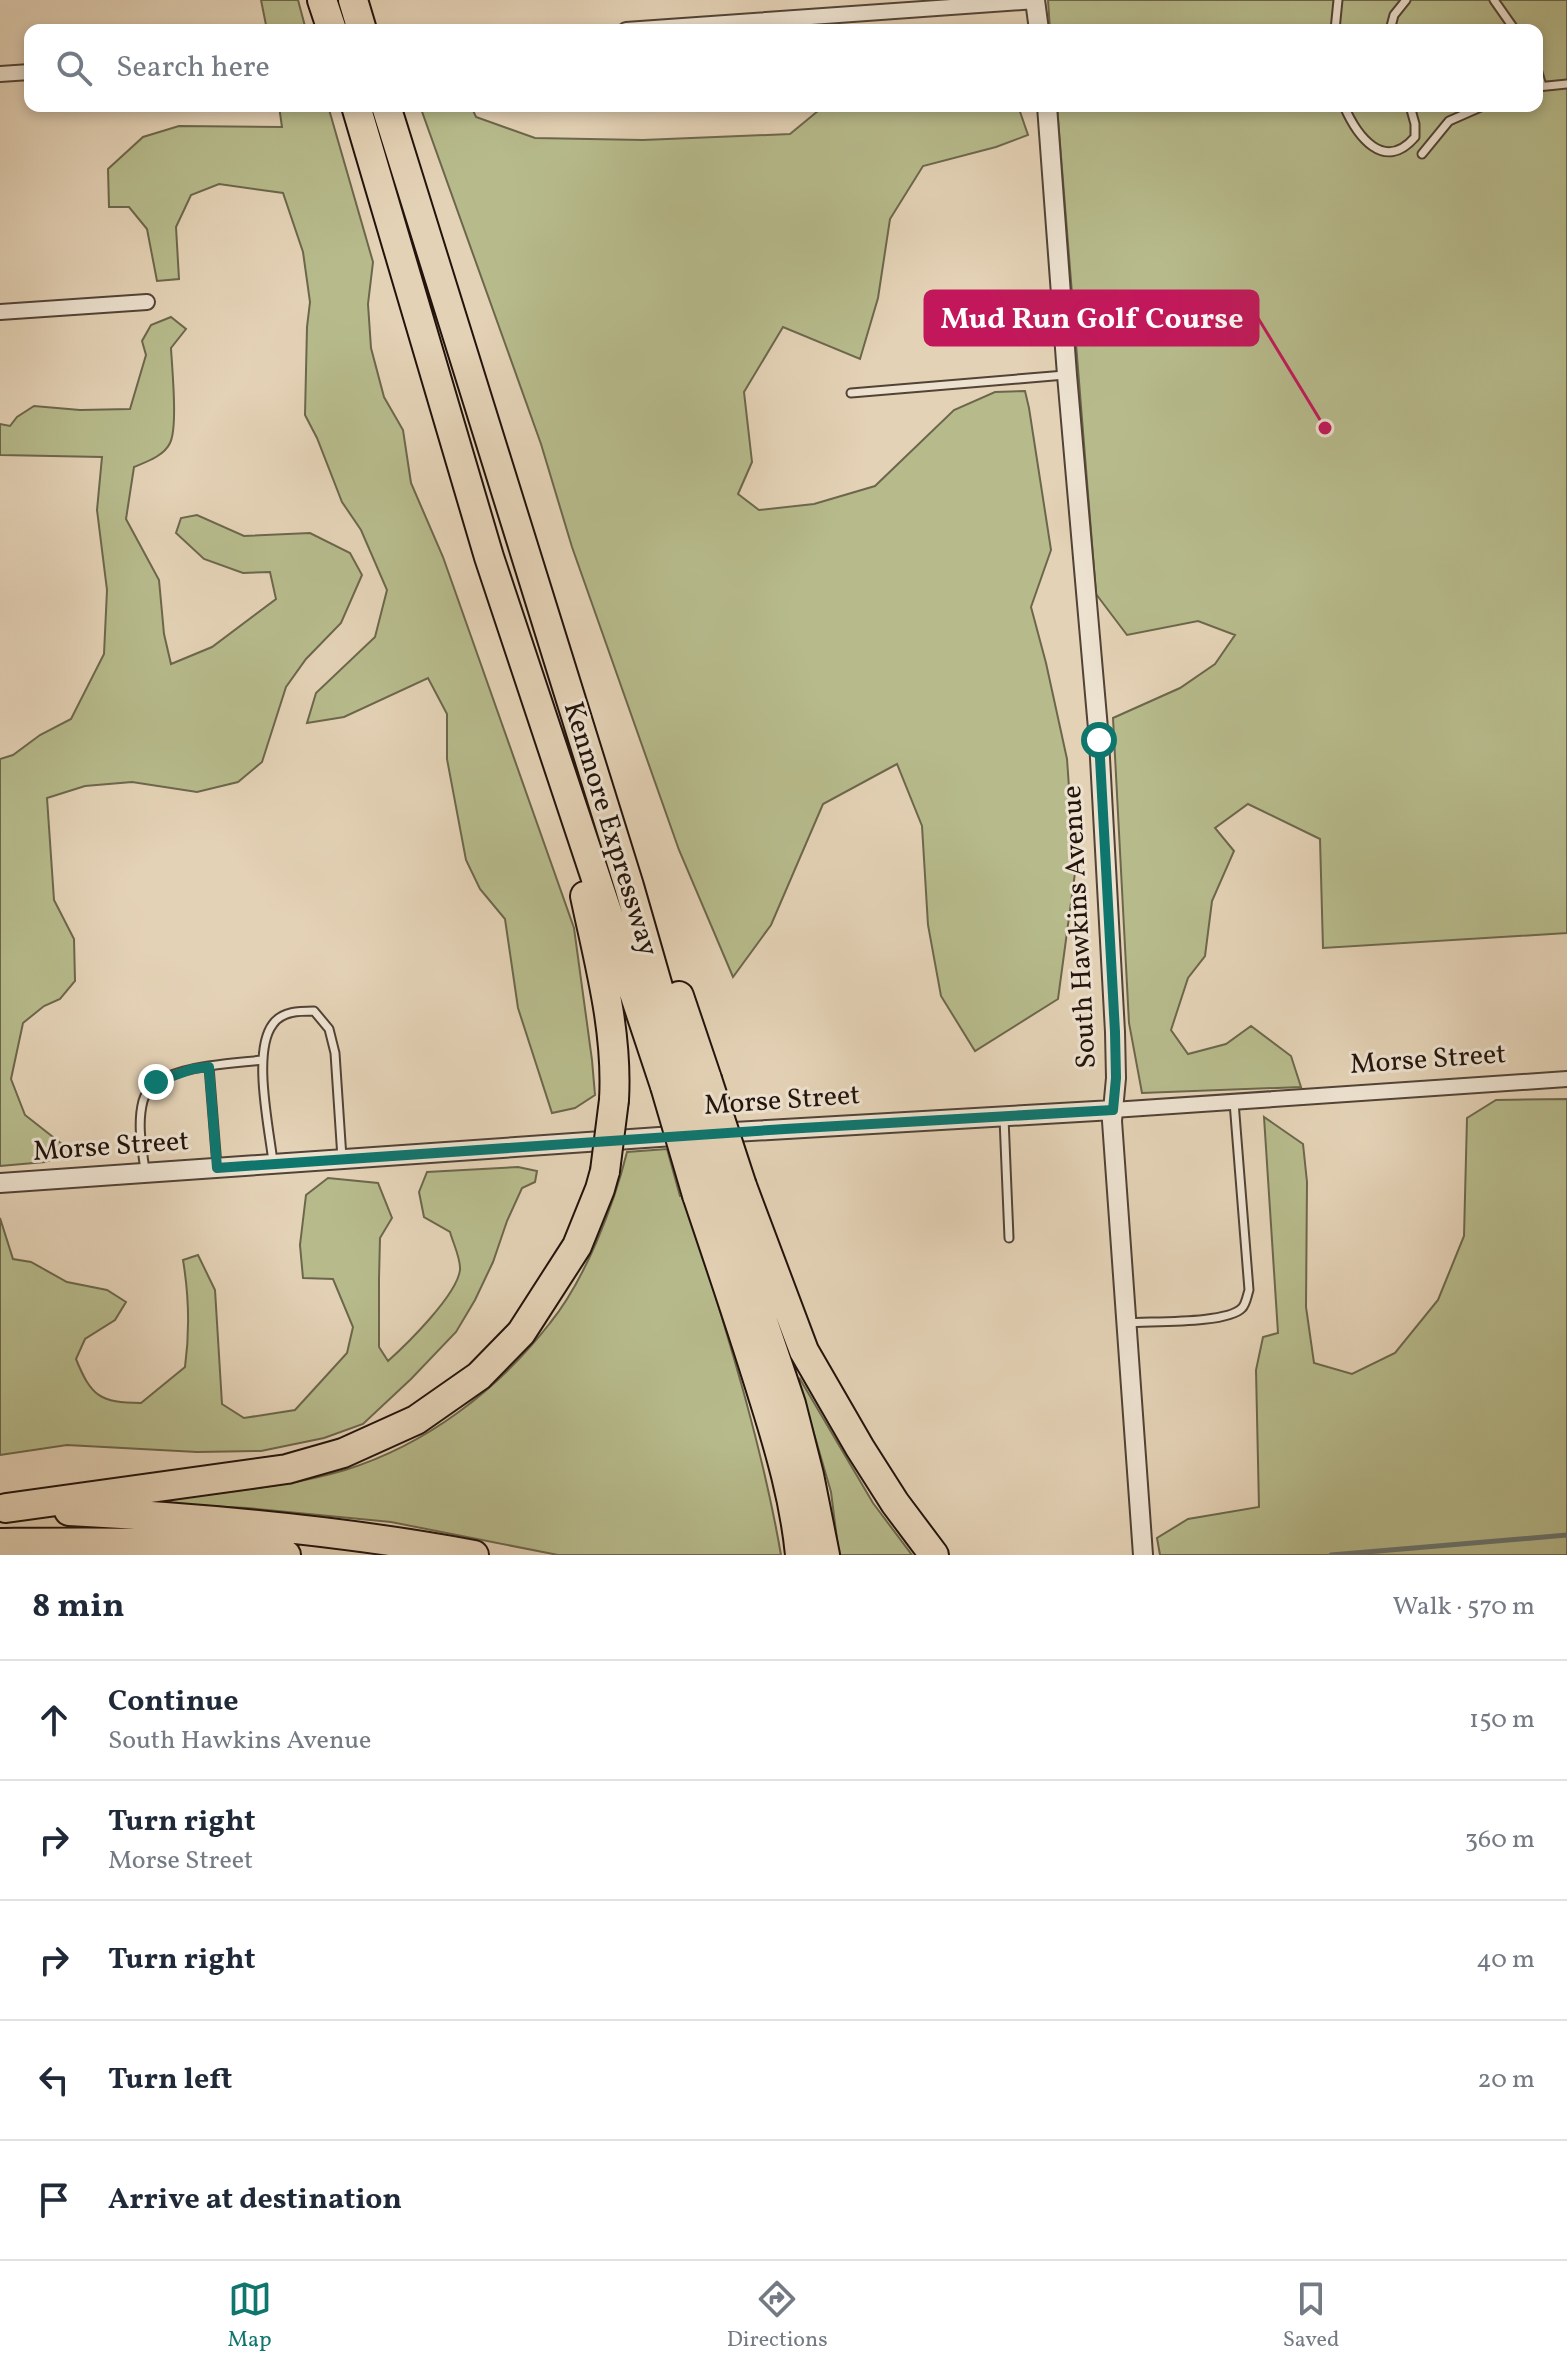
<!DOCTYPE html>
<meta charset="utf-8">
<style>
body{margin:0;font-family:Vollkorn,serif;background:#f2f2f3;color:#1f2937}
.stop{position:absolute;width:24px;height:24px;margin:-18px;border:6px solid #0f766e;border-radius:50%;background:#fff}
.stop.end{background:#0f766e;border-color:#fff;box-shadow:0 2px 8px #0008}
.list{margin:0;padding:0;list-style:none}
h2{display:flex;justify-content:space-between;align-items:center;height:104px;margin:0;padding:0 32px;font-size:34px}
h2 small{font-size:26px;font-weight:400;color:#747a83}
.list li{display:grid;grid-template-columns:52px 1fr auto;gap:24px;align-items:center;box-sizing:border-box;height:120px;padding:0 32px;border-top:2px solid #e0e1e3}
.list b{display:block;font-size:30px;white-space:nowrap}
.list p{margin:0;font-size:26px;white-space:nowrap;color:#747a83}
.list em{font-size:26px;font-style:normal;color:#747a83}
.icon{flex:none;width:44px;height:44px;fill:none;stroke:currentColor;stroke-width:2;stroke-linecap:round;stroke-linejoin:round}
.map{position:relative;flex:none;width:1567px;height:1555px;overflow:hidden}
.search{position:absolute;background:#fff;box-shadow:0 4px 12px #0003;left:24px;right:24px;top:24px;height:88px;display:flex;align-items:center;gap:20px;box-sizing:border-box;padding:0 28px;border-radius:16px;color:#747a83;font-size:30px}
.sheet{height:704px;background:#fff}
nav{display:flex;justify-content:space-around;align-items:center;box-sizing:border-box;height:112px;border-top:2px solid #e0e1e3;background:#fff;font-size:22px;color:#747a83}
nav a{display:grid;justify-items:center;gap:4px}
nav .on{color:#0f766e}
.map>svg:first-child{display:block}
.green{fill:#b7bb8c;stroke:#6c674c;stroke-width:2}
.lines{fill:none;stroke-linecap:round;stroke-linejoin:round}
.stream{stroke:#687571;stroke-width:5}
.service-casing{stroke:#524336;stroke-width:11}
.minor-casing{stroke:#524336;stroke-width:18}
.tertiary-casing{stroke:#524336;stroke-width:22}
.motorway-casing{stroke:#22130c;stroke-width:32}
.service{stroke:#ede2d0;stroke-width:7}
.minor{stroke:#ede2d0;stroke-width:14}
.tertiary{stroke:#ede2d0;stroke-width:18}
.motorway{stroke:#e4d2b6;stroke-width:28}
.motorway-bridge-casing{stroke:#22130c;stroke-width:32;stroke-linecap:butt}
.motorway-bridge{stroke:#e4d2b6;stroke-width:28}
.route{stroke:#0f766e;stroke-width:10}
.labels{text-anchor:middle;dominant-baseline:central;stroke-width:6;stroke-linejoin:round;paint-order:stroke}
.street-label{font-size:28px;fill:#22130c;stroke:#ede2d0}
.leader{fill:none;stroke:#c2185b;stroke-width:3}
.callout-dot{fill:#c2185b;stroke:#ede2d0;stroke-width:3}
.callout{fill:#c2185b;stroke:#c2185b;stroke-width:3}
.callout-label{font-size:30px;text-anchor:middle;font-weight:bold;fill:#fff}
</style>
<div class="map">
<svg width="1567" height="1555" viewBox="0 0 1567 1555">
<rect width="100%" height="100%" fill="#e4d2b6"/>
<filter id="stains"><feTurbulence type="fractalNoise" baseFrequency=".0025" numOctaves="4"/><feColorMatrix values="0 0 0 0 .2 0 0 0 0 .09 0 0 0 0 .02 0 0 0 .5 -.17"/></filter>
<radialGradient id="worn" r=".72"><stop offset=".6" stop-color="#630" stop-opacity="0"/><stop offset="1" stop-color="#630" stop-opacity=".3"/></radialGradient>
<path class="green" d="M261 0H298L306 30H267Z
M1048 0H1567V933L1323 948 1320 839 1248 804 1215 828 1234 851 1212 901 1205 956 1188 978 1171 1030 1188 1054 1226 1044 1251 1026 1291 1056 1301 1087 1142 1093 1129 1023 1113 718 1180 688 1215 664 1235 635 1198 621 1127 635 1096 594 1057 106H1537V30H1050Z
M279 106H328L373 262 368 304 371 348 384 397 403 430 411 483 443 557 574 928 592 1060 595 1095 575 1108 552 1113 518 1008 505 919 480 889 466 860 447 759V714L428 678 344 717 307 723 316 693 375 637 387 590 361 530 342 502 317 438 305 415 307 327 310 302 303 252 283 193 219 184 191 195 176 227 179 279 157 281 147 229 129 207H109L108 169 143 137 179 126 282 127Z
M420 106H471L476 117 535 138 643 140 790 134 824 106H1018L1028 135 996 147 923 166 890 219 878 298 860 359 783 327 744 392 752 462 738 494 759 510 814 504 875 486 954 410 995 392 1025 391 1029 408 1051 550 1031 607 1046 663 1067 759 1075 873 1058 999 975 1051 941 996 928 925 922 826 897 764 823 804 771 925 733 977 679 850 572 547 541 444Z
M171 317 186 329 171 348C172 368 178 427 170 443 164 456 146 462 134 467L126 519 159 580 164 634 171 664 212 647 276 599 270 572 243 573 204 559 176 533 181 518 197 515 244 536 310 533 350 553 362 575 341 623 306 659 286 687 262 762 238 782 197 792 132 782 85 786 47 798 54 900 74 939 75 981 60 999 44 1006 23 1023 11 1079 25 1115 72 1152 45 1162 0 1166V759L13 755 40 735 71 719 104 654 107 590 97 510 102 457 0 455V424L10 426 17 417 34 406 80 410 130 409 146 355 142 341 151 325Z
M1567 1099V1555H1160L1157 1538 1188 1519 1259 1507 1256 1370 1263 1337 1278 1333 1264 1117 1303 1144 1307 1182 1306 1307 1314 1363 1352 1374 1395 1353 1438 1300 1464 1236 1467 1118 1496 1100Z
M667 1149 680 1196H685C721 1315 760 1433 781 1555H558L391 1522 247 1508 170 1504 171 1499C230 1491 288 1487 345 1470 426 1445 498 1390 550 1323 585 1280 614 1205 627 1152Z
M518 1167 537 1171 535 1182 522 1188 507 1221 493 1262 475 1300 456 1332 411 1379 363 1424 324 1438 261 1451 197 1452 67 1445 0 1455V1218L13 1259 31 1262 67 1282 107 1290 126 1302 115 1320 85 1339 76 1359C91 1396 100 1403 141 1403L185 1367C190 1330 189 1296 183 1260L198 1255 215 1290 222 1404 244 1418 295 1410 347 1353 353 1327 333 1279 303 1278 300 1245 306 1195 328 1178 378 1183 392 1218 380 1238 379 1279V1347L388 1361C407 1344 457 1295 460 1270 461 1259 453 1243 450 1232L424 1217 419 1192 427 1172Z
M800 1379 873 1503 912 1555H839L831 1492 799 1382Z"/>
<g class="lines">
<path class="stream" d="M1331 1555 1567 1535"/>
<g class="service-casing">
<path id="service" d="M1494 0 1515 30
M1335 30 1338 0
M1390 30 1394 15 1406 0
M1537 69 1542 86
M1537 87 1567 84
M1344 106C1357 136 1384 173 1415 137V124L1410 106
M1422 154 1449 121 1483 106
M851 393 1065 375
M209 1067 217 1166
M1004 1118 1009 1238
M273 1162C269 1127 252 1051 273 1024 282 1011 300 1011 314 1011L329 1029 335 1053 342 1158
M145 1170C142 1148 137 1124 143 1101 153 1065 230 1064 262 1060
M1127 1323C1151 1321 1227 1324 1242 1308 1246 1304 1247 1296 1249 1290L1234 1102"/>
</g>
<g class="minor-casing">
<path id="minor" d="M626 30 1036 1
M0 74 30 72
M0 312 147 302
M1113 1110 1567 1079"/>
</g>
<g class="tertiary-casing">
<path id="tertiary" d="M1035 0 1039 30
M1047 106 1067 375 1099 740 1115 1032 1116 1078 1112 1121 1143 1555
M717 1133 1113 1110
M0 1183 688 1135"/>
</g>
<g class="motorway-casing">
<path id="motorway" d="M322 0 332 30
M353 0 362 30
M356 106 489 557 665 1086
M386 106 629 886 685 1081
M585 896C599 962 618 1031 614 1100
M679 996 707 1079
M742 1186 804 1351 860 1448 895 1503 934 1555
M718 1189 791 1404 809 1475 825 1555
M697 1195C720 1263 743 1331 764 1399 780 1450 795 1502 800 1555
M6 1508 287 1469 343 1453 416 1420 479 1376 521 1333 577 1246 600 1189 605 1171
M69 1511C204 1518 341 1530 474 1555
M0 1543C95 1542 192 1540 286 1555"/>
</g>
<use href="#service" class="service"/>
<use href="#minor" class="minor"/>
<use href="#tertiary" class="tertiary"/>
<use href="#motorway" class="motorway"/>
<g class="motorway-bridge-casing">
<path id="motorway-bridge" d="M707 1079 742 1186
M685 1081 718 1189
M665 1086 697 1195
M605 1171 614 1100"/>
</g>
<use href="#motorway-bridge" class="motorway-bridge"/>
</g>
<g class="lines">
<path class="route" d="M156 1082 192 1069 209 1067 217 1168 785 1129 1113 1110 1116 1078 1115 1032 1099 740"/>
</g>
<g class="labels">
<g class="street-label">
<text transform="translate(610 829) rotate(73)">Kenmore Expressway</text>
<text transform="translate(1080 927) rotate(-93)">South Hawkins Avenue</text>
<text transform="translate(1428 1060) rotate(-4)">Morse Street</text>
<text transform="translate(782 1101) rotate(-4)">Morse Street</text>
<text transform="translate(111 1147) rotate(-4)">Morse Street</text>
</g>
</g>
<path class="leader" d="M1325 428L1258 318"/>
<circle class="callout-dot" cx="1325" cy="428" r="8"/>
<rect class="callout" x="925" y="291" width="333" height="54" rx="8"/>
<g class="callout-label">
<text x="1092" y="328">Mud Run Golf Course</text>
</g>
<rect width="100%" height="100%" filter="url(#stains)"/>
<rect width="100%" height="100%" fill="url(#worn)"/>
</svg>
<div class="stop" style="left:1099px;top:740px"></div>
<div class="stop end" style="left:156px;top:1082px"></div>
<div class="search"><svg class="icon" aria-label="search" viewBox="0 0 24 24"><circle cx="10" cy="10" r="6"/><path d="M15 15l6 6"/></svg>Search here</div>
</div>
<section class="sheet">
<h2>8 min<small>Walk · 570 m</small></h2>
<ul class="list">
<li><svg class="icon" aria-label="ahead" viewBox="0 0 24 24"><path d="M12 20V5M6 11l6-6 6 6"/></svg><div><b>Continue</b><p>South Hawkins Avenue</p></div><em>150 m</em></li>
<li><svg class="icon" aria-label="right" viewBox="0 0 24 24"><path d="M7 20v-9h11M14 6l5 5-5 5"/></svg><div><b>Turn right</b><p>Morse Street</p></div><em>360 m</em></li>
<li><svg class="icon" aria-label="right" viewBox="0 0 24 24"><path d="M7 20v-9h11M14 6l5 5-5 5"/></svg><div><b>Turn right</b></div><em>40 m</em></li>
<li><svg class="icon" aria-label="left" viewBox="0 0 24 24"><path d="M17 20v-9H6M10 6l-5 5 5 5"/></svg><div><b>Turn left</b></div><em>20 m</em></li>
<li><svg class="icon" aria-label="arrive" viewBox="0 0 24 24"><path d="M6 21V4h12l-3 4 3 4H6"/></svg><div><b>Arrive at destination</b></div></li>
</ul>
</section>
<nav>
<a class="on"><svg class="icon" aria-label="map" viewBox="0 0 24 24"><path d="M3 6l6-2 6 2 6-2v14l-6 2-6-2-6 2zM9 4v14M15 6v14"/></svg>Map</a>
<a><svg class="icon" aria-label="directions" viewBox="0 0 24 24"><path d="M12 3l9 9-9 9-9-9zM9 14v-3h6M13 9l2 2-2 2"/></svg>Directions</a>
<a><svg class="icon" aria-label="saved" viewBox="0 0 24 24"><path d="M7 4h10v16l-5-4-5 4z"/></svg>Saved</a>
</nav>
